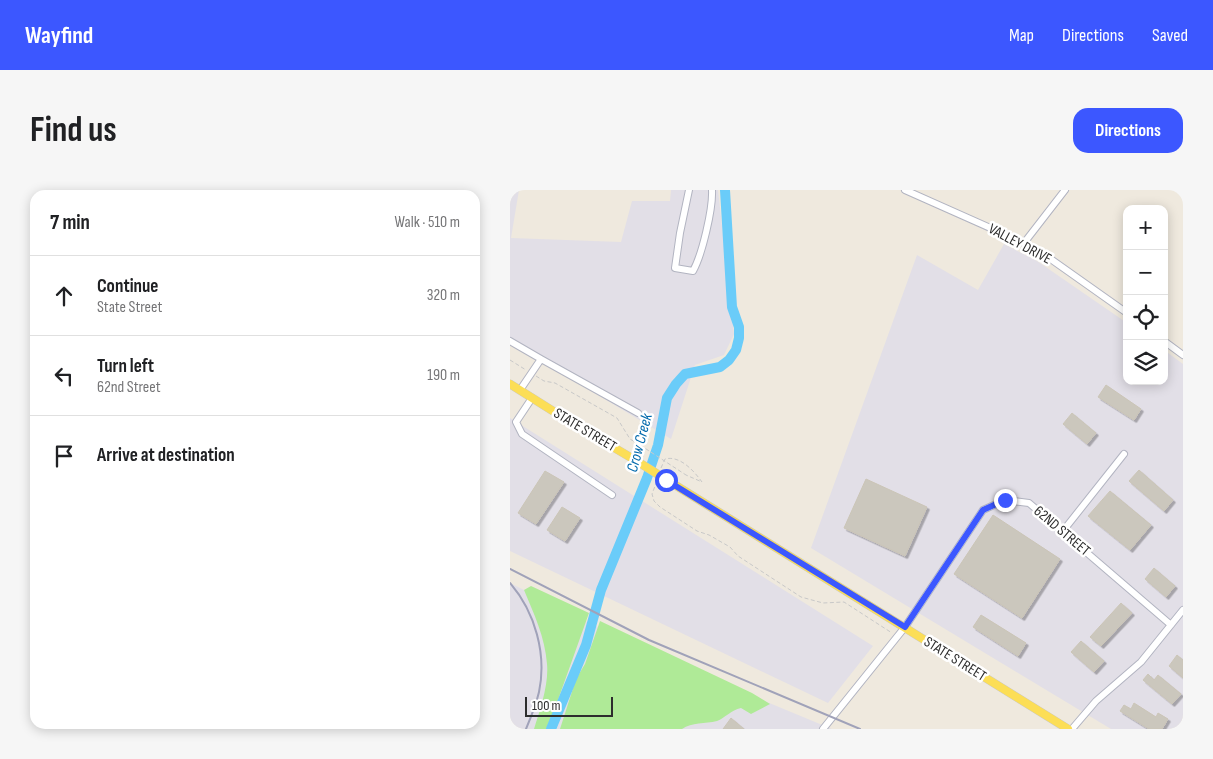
<!DOCTYPE html>
<meta charset="utf-8">
<style>
body{margin:0;font-family:"Sofia Sans Condensed",sans-serif;background:#f6f6f6;color:#202124}
.controls{position:absolute;right:15px;top:15px;display:grid;overflow:hidden;border-radius:10px;box-shadow:0 2px 12px #0003}
.controls button{width:45px;height:45px;display:grid;place-items:center;padding:0;border:0;border-bottom:1px solid #e0e0e0;background:#fff;color:#202124;font:25px sans-serif}
.scale{position:absolute;left:15px;bottom:12px;width:88px;box-sizing:border-box;padding-left:5px;border:2px solid #2d2d2d;border-top:0;font-size:14px;line-height:18px;white-space:nowrap;color:#2d2d2d;-webkit-text-stroke:4px #fff;paint-order:stroke}
.stop{position:absolute;width:15px;height:15px;margin:-11px;border:4px solid #3c57ff;border-radius:50%;background:#fff}
.stop.end{background:#3c57ff;border-color:#fff;box-shadow:0 1px 5px #0008}
.list{margin:0;padding:0;list-style:none}
h2{display:flex;justify-content:space-between;align-items:center;height:65px;margin:0;padding:0 20px;font-size:21px}
h2 small{font-size:16px;font-weight:400;color:#757577}
.list li{display:grid;grid-template-columns:32px 1fr auto;gap:15px;align-items:center;box-sizing:border-box;height:80px;padding:0 20px;border-top:1px solid #e0e0e0}
.list b{display:block;font-size:19px;white-space:nowrap}
.list p{margin:0;font-size:16px;white-space:nowrap;color:#757577}
.list em{font-size:16px;font-style:normal;color:#757577}
.icon{flex:none;width:28px;height:28px;fill:none;stroke:currentColor;stroke-width:2;stroke-linecap:round;stroke-linejoin:round}
.map{position:relative;flex:none;width:673px;height:539px;overflow:hidden;border-radius:15px}
header{display:flex;align-items:center;gap:30px;box-sizing:border-box;height:70px;padding:0 25px;background:#3c57ff;color:#fff}
header strong{font-size:24px}
nav{display:flex;gap:28px;margin-inline-start:auto;font-size:18px}
.intro{display:flex;align-items:center;justify-content:space-between;box-sizing:border-box;height:120px;padding:0 30px}
h1{margin:0;font-size:35px}
.button{padding:12px 22px;border-radius:15px;background:#3c57ff;color:#fff;font-size:18px;font-weight:700}
main{display:flex;gap:30px;padding:0 30px}
aside{flex:1;background:#fff;border-radius:15px;box-shadow:0 2px 12px #0003}
.map>svg:first-child{display:block}
.industrial{fill:#e2dfe7}
.green{fill:#afea97}
.lines{fill:none;stroke-linecap:round;stroke-linejoin:round}
.river{stroke:#6accf9;stroke-width:10}
.building{fill:#cbc7bd;stroke:#cbc5b7;filter:url(#shadow)}
.minor-casing{stroke:#b2b4c1;stroke-width:8}
.major-casing{stroke:#c8c8c8;stroke-width:9}
.path{stroke:#c8c8c8;stroke-width:1;stroke-dasharray:4 2.5;stroke-linecap:butt}
.minor{stroke:#fff;stroke-width:6}
.major{stroke:#fcde56;stroke-width:8}
.rail{stroke:#a0a2b9;stroke-width:2}
.major-bridge-casing{stroke:#c8c8c8;stroke-width:9;stroke-linecap:butt}
.path-bridge{stroke:#c8c8c8;stroke-width:1;stroke-dasharray:4 2.5;stroke-linecap:butt}
.major-bridge{stroke:#fcde56;stroke-width:8}
.route{stroke:#3c57ff;stroke-width:6}
.labels{text-anchor:middle;dominant-baseline:central;stroke-width:5;stroke-linejoin:round;paint-order:stroke}
.street-label{font-size:15px;fill:#2d2d2d;stroke:#fff}
.water-label{font-size:16px;font-style:italic;fill:#0269ac;stroke:#fff}
</style>
<header>
<strong>Wayfind</strong>
<nav><a>Map</a><a>Directions</a><a>Saved</a></nav>
</header>
<div class="intro"><h1>Find us</h1><a class="button">Directions</a></div>
<main>
<aside>
<h2>7 min<small>Walk · 510 m</small></h2>
<ul class="list">
<li><svg class="icon" aria-label="ahead" viewBox="0 0 24 24"><path d="M12 20V5M6 11l6-6 6 6"/></svg><div><b>Continue</b><p>State Street</p></div><em>320 m</em></li>
<li><svg class="icon" aria-label="left" viewBox="0 0 24 24"><path d="M17 20v-9H6M10 6l-5 5 5 5"/></svg><div><b>Turn left</b><p>62nd Street</p></div><em>190 m</em></li>
<li><svg class="icon" aria-label="arrive" viewBox="0 0 24 24"><path d="M6 21V4h12l-3 4 3 4H6"/></svg><div><b>Arrive at destination</b></div></li>
</ul>
</aside>
<div class="map">
<svg width="673" height="539" viewBox="0 0 673 539">
<defs>
<filter id="shadow"><feDropShadow dx="2.5" dy="2.5" stdDeviation="0" flood-color="#0004"/></filter>
</defs>
<rect width="100%" height="100%" fill="#efe9de"/>
<path class="industrial" d="M0 0H9L1 48 111 52 122 11H160L161 0H208L224 144 214 165 185 175 161 249 0 152Z
M494 54 527 71 617 133V191H654V160L673 174V539H601L301 358 407 65 468 100Z
M0 228 363 456 318 513 0 361Z
M0 393 100 443 81 539H0Z
M228 500 322 539H125Z"/>
<path class="green" d="M21 396 79 423 44 521 36 539H24C30 520 39 494 37 474 35 447 24 424 14 400Z
M90 431 242 503 260 514 241 524 231 518C221 520 215 528 207 531 195 534 182 532 172 539H50L66 489 75 474Z"/>
<g class="lines">
<path class="river" d="M41 539 76 455 91 400 137 288 148 255 157 208 166 194 175 184 210 177 219 170 226 160 229 148V137L222 117 215 0"/>
</g>
<path class="building" d="M596 195 631 219 624 230 588 207Z
M562 223 586 243 577 254 553 234Z
M629 280 663 310 654 321 619 291Z
M35 281 54 292 26 334 8 323Z
M356 289 417 317 395 366 334 338Z
M600 301 641 335 620 360 578 326Z
M52 317 70 328 55 351 37 340Z
M483 325 550 369 512 428 444 384Z
M644 378 665 396 656 407 635 389Z
M611 413 622 423 591 456 580 447Z
M471 425 516 453 508 466 463 437Z
M571 451 594 471 584 482 561 462Z
M667 465 673 470V488L659 476Z
M638 484 644 490 648 485 671 504 662 514 633 490Z
M624 513 646 527 648 523 658 529 652 539H639L610 521 614 515 621 519Z
M221 528 234 539H213Z"/>
<g class="lines">
<g class="minor-casing">
<path id="minor" d="M179 0 170 43 165 78 183 81C192 65 203 19 202 0
M395 0 514 53 535 65 617 123
M514 53 555 0
M0 151 31 169 10 200
M654 151 673 165
M31 169 128 223
M22 208 6 232 12 244 102 305
M553 341 614 264
M313 539 395 437 473 320 495 310 519 313 661 435
M562 539 586 511 631 472 673 420"/>
</g>
<g class="major-casing">
<path id="major" d="M0 194 54 228 125 270
M157 290 558 539"/>
</g>
<path class="path" d="M0 170 16 180
M26 186 34 191 45 193 107 228 120 249 130 255
M151 278 155 269C170 265 184 281 192 292L176 285
M147 291 142 304 144 311 150 317 187 341 199 345 220 357 228 366 291 407 313 413 334 412 382 443"/>
<use href="#minor" class="minor"/>
<use href="#major" class="major"/>
<path class="rail" d="M0 379 139 450 350 539
M0 393C25 422 37 464 29 502 26 515 21 527 16 539"/>
<g class="major-bridge-casing">
<path id="major-bridge" d="M125 270 157 290"/>
</g>
<path class="path-bridge" d="M130 255 176 285"/>
<use href="#major-bridge" class="major-bridge"/>
</g>
<g class="lines">
<path class="route" d="M156 290 395 437 473 320 495 310"/>
</g>
<g class="labels">
<g class="street-label">
<text transform="translate(510 54) rotate(28)">VALLEY DRIVE</text>
<text transform="translate(75 240) rotate(31)">STATE STREET</text>
<text transform="translate(552 341) rotate(40)">62ND STREET</text>
<text transform="translate(445 469) rotate(32)">STATE STREET</text>
</g>
<g class="water-label">
<text transform="translate(130 253) rotate(-75)">Crow Creek</text>
</g>
</g>
</svg>
<div class="controls">
<button>+</button>
<button>−</button>
<button><svg class="icon" aria-label="locate" viewBox="0 0 24 24"><circle cx="12" cy="12" r="6"/><path d="M12 2v4M12 18v4M2 12h4M18 12h4"/></svg></button>
<button><svg class="icon" aria-label="layers" viewBox="0 0 24 24"><path d="M12 4l9 5-9 5-9-5zM3 14l9 5 9-5"/></svg></button>
</div>
<div class="scale">100 m</div>
<div class="stop" style="left:156px;top:290px"></div>
<div class="stop end" style="left:495px;top:310px"></div>
</div>
</main>
